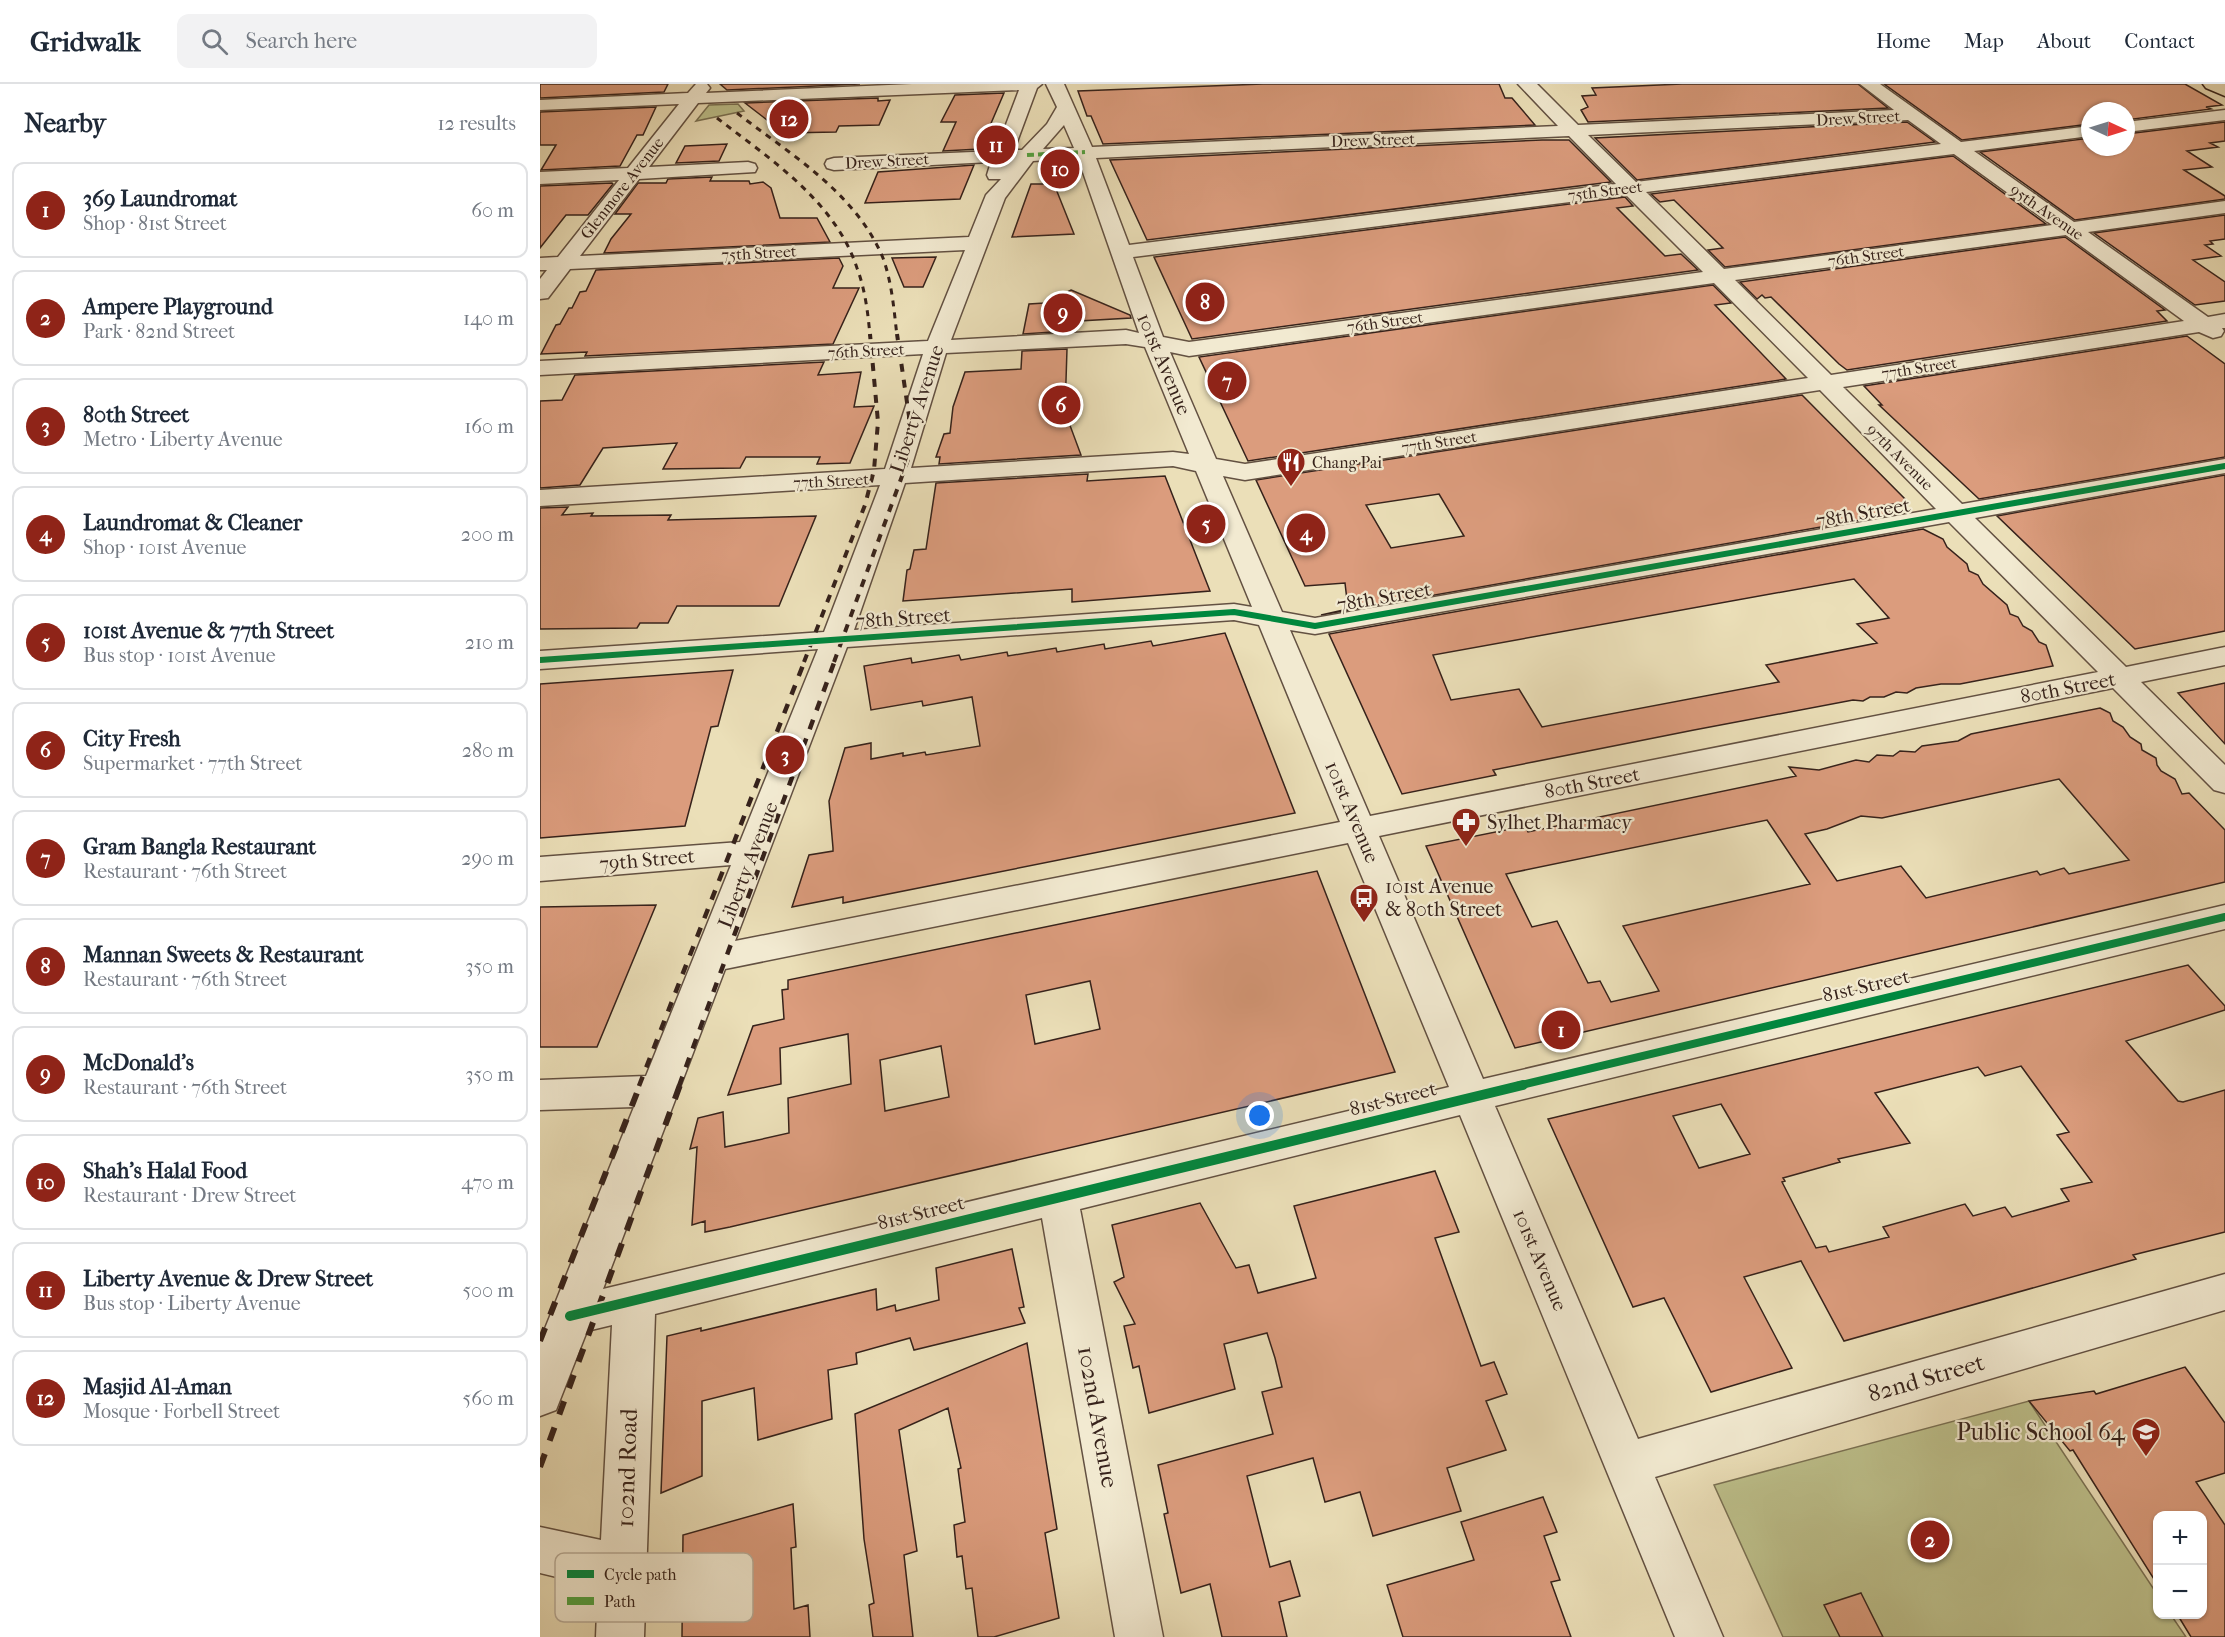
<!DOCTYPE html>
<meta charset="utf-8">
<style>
body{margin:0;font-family:"IM FELL French Canon",serif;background:#f2f2f3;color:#1f2937}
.controls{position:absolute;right:18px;bottom:18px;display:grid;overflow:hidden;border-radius:12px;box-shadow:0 2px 4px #0004}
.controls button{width:54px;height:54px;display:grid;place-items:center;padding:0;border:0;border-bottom:2px solid #e0e1e3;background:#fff;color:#1f2937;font:30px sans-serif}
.compass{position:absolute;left:1541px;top:18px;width:54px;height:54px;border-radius:50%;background:#fff;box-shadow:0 2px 4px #0004;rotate:94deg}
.you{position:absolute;left:720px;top:1032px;width:21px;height:21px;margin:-15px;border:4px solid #fff;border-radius:50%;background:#1a73e8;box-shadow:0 0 0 9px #1a73e833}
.badge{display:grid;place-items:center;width:39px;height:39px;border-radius:50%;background:#8f2418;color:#fff;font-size:20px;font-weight:700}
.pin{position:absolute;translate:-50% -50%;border:3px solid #fff;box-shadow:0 2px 6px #0006}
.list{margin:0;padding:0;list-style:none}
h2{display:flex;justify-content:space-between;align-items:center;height:78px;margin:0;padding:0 24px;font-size:26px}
h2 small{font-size:20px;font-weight:400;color:#747a83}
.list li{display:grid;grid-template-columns:39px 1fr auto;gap:18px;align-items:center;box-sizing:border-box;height:96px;margin:0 12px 12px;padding:0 12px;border:2px solid #e0e1e3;border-radius:12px}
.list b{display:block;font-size:22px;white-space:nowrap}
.list p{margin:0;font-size:20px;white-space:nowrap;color:#747a83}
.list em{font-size:20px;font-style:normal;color:#747a83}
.icon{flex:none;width:33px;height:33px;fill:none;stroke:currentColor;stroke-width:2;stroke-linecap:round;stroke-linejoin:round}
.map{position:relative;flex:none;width:1685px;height:1553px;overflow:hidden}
header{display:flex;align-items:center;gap:36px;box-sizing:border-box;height:84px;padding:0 30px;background:#fff;border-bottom:2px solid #e0e1e3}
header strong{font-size:28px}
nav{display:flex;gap:33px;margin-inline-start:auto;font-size:21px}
.search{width:420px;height:54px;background:#f2f2f3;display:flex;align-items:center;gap:15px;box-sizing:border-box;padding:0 21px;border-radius:12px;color:#747a83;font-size:22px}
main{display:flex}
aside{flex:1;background:#fff}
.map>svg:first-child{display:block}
.green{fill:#bdc08b;stroke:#7a7153;stroke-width:1.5}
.building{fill:#db9c7d;stroke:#36221b;stroke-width:1.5;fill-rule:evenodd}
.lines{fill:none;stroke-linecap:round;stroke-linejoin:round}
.minor-casing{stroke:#635142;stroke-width:3}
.major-casing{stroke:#36221b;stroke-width:3}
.minor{fill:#f2ead1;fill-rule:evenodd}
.major{fill:#ebdfb8;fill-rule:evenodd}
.rail-far3{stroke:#36221b;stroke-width:3;stroke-dasharray:6 6;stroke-linecap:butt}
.rail-far2{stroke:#36221b;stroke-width:4;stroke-dasharray:8 8;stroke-linecap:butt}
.rail-far1{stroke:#36221b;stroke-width:4.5;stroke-dasharray:10 10;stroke-linecap:butt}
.rail{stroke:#36221b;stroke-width:6;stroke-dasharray:14 14;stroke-linecap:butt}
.quiet{stroke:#53a240;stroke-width:4;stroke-dasharray:7 4;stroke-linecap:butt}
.cycleway-far2-casing{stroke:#f2ead1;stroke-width:9}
.cycleway-far1-casing{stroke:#f2ead1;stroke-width:11}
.cycleway-casing{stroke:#f2ead1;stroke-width:14}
.cycleway-far2{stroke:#00873e;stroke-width:6}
.cycleway-far1{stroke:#00873e;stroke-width:8}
.cycleway{stroke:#00873e;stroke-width:10}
.labels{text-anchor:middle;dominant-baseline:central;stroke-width:4.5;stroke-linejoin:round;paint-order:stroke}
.far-street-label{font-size:16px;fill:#36221b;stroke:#f2ead1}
.far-poi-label{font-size:16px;fill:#36221b;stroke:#f2ead1;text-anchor:start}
.street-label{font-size:20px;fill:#36221b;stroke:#f2ead1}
.poi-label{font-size:20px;fill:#36221b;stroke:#f2ead1;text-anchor:start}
.near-street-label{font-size:24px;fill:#36221b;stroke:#f2ead1}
.near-poi-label{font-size:24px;fill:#36221b;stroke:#f2ead1;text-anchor:end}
.key{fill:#f2ead1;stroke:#baae9a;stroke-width:1.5}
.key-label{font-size:16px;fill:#36221b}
</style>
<header>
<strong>Gridwalk</strong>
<div class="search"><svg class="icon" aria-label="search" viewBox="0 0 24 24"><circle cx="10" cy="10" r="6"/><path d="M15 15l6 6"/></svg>Search here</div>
<nav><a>Home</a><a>Map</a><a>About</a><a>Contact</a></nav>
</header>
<main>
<aside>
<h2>Nearby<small>12 results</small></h2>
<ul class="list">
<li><span class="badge">1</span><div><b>369 Laundromat</b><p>Shop · 81st Street</p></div><em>60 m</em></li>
<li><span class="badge">2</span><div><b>Ampere Playground</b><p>Park · 82nd Street</p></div><em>140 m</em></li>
<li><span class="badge">3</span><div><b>80th Street</b><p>Metro · Liberty Avenue</p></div><em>160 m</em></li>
<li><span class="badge">4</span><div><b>Laundromat &amp; Cleaner</b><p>Shop · 101st Avenue</p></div><em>200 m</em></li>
<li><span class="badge">5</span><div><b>101st Avenue &amp; 77th Street</b><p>Bus stop · 101st Avenue</p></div><em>210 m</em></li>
<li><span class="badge">6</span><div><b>City Fresh</b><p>Supermarket · 77th Street</p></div><em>280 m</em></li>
<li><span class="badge">7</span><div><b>Gram Bangla Restaurant</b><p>Restaurant · 76th Street</p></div><em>290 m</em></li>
<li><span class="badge">8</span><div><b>Mannan Sweets &amp; Restaurant</b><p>Restaurant · 76th Street</p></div><em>350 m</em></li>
<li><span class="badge">9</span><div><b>McDonald's</b><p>Restaurant · 76th Street</p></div><em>350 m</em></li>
<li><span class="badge">10</span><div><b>Shah's Halal Food</b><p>Restaurant · Drew Street</p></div><em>470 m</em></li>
<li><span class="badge">11</span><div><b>Liberty Avenue &amp; Drew Street</b><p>Bus stop · Liberty Avenue</p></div><em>500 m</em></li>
<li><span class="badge">12</span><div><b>Masjid Al-Aman</b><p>Mosque · Forbell Street</p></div><em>560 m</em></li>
</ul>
</aside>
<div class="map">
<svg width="1685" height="1553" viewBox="0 0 1685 1553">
<rect width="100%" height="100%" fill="#ebdfb8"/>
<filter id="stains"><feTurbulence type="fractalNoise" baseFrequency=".00333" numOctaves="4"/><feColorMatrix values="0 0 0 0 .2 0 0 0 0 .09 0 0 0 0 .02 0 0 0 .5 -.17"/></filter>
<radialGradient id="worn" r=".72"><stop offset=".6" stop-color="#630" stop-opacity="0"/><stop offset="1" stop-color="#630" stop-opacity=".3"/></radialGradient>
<path class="green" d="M198 20 204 27 156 37 169 21Z
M1489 1317 1617 1510 1618 1530 1631 1531 1646 1553H1243L1174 1401Z"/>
<path class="building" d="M0 0H128L124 8 0 14Z
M180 0H320L187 6Z
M723 0H959L965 14H972L995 41 563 60 551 32H547L538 7Z
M1142 0H1318L1348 24 1048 38 1041 26 1048 23 1042 12 1056 11 1052 4Z
M1344 0H1645L1682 21 1666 23 1671 25 1586 36V27H1550V40L1422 56Z
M464 9 440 65 403 67 416 38H401L415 11Z
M338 14V17L350 16 339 41 299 42 296 48 244 49 205 19Z
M116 23 103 51H97L80 82 1 86 16 61H0V28Z
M1367 38 1395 58 1097 96 1055 54Z
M1685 38V57L1670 59 1678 63 1647 67 1672 83 1644 86 1685 112V115L1535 136 1440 68 1550 54V63H1586V50Z
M1002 56H1029L1071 98 607 156 570 76Z
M187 60 179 77 136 79 145 62Z
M1413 72 1506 140 1185 183 1168 166 1183 164 1134 116 1120 118 1111 110Z
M434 81 420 115 325 119 338 88Z
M172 93 170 97H209L210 100 223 98 231 104 240 134H277L290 158 64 169 71 155 91 130H75L98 99H126L128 95Z
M72 99 73 100 48 131H26L0 164V102Z
M491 100H514L534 150 472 153Z
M1085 113 1093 122 1077 124 1125 172 1141 170 1158 186 652 255 614 173Z
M1685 131V155L1670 157 1673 160 1665 161 1681 172 1653 176 1685 198V217L1655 221 1554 149Z
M1525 153 1625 226 1617 227 1627 237 1307 286 1299 280 1231 213 1225 214 1222 211 1217 215 1200 198Z
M396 173 383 203H364L352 174Z
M299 174 303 182 293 204H319L293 260 45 272 47 268 1 270 16 241 20 240 29 224H32L40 208 46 207 56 186Z
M1173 201 1191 219 1175 221 1246 295 708 377 659 273Z
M531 206 590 231 591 234 539 237V242L528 243V247L483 250 489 220 505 219Z
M1647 252 1685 280V373L1439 415 1339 321H1342L1324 302Z
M527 265 525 328 541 371 399 380 400 373H396L404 350 410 349 413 323 425 288 481 285 482 267Z
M284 278 278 291 321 288 314 323 334 322 310 379 277 380 280 373H206L200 384 123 385 137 359 63 364 40 401 0 404V317L22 316 35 291Z
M1262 311 1368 418 1340 422 1355 430 781 531 808 525 805 499 765 502 716 396ZM899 410 924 452 851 464 826 421Z
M548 390 547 397 625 392 670 507 532 518V505L363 517 367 486 370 485 374 466 386 465 396 399Z
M1685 391V547L1595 565 1457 432Z
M28 423 22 431 53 429 51 432 131 431 128 436 276 432 239 522H137L128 539H100L97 544 0 545V424Z
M1383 445 1403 455 1407 463 1427 480 1429 487 1438 491 1443 500 1467 521 1470 530 1478 533 1483 542 1492 547 1499 558 1506 561 1513 582 1420 600H1401L1376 604 1367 609 1356 608 1344 613H1330L1323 617 1313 616 1154 646 953 686 956 691 862 710 789 550ZM1314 495 1349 534 1317 540 1337 559 1226 581 1239 598 1002 643 979 605 911 616 893 571Z
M685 549 755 729 303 819V813L252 823 269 771 293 767V764L289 717 305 664 331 659V675L363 669V672L385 668 386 671 440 662 432 613 383 622 382 617 331 626 324 582 371 574 372 579 419 571 421 576 467 568 468 572 516 564 517 568 564 560 565 565 611 557 613 562Z
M193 586 178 642 171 643 145 742 0 754V600Z
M1685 599V660L1638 609Z
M1560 624 1570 629 1573 637 1583 643 1590 653 1601 660 1602 666 1616 674 1617 681 1621 687 1635 695 1642 710 1649 709 1685 746V798L975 964 886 762 985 742 988 748 1256 692 1249 683 1279 686 1316 676 1329 678 1337 671 1353 672 1360 667 1375 668 1382 662 1418 657 1431 650ZM1519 695 1589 776 1529 790 1524 784 1500 791 1497 787 1386 814 1361 782 1297 797 1265 750 1287 745 1321 732 1342 734ZM1227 736 1270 800 1083 842 1119 907 1071 918 1060 897 1048 899 1017 837 992 843 966 790Z
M777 787 855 988 190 1143 165 1148V1137L152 1141 157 1063 150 1065 158 1034 183 1028 185 1063 218 1056 249 1049 248 1014 311 1000 308 950 240 964 241 1000 188 1011 213 942 244 935 242 906 248 905V896ZM550 897 560 945 495 960 486 911ZM401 962 409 1013 345 1027 340 976Z
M116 821 57 963H0V823Z
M1648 881 1685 922V926L1586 957 1638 1017 1643 1018 1685 1006V1148L1593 1171 1596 1175 1304 1257 1261 1177 1204 1193 1252 1284 1171 1308 1124 1214 1093 1223 1008 1035ZM1481 982 1529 1048 1517 1051 1552 1098 1521 1105 1529 1117 1472 1133 1465 1123 1433 1132 1425 1120 1343 1143 1349 1153 1289 1168 1286 1162 1276 1164 1242 1098 1245 1097 1243 1094 1300 1078 1298 1075 1370 1059 1335 1009 1438 983 1445 992ZM1181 1020 1210 1070 1159 1084 1133 1032Z
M895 1087 919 1148 895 1154 941 1282 954 1278 967 1310 946 1317 966 1366 907 1384 921 1427 833 1452 820 1408 785 1418 773 1374 707 1392 730 1483 750 1477 760 1512 739 1518 747 1553H682L670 1500 641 1509 624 1430 628 1429 618 1381 733 1350 722 1308 742 1303 735 1274 727 1249 684 1260 695 1305 609 1329 599 1282 593 1284 584 1242 595 1240 574 1198 584 1193 572 1141 660 1119 696 1184 709 1181 718 1209 776 1194 754 1122Z
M472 1165 484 1223 479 1224 485 1239 374 1266 370 1254 316 1269 317 1280 288 1286 292 1335 218 1356 214 1304 162 1317V1392L121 1409 127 1252 161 1244V1247L336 1205 337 1226 355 1221 356 1227 399 1216 396 1184Z
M487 1259 517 1445 505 1449 519 1534 454 1553H438L432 1504 426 1505 422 1472 417 1473 414 1441 425 1438 418 1385 421 1384 408 1324 359 1346 377 1467 364 1471 373 1553H333L329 1521 334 1519 324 1455 315 1330Z
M1645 1283 1685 1339V1389L1656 1398 1685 1441V1553H1651L1637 1530H1662V1431H1617V1500L1533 1366 1530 1367 1489 1317 1554 1307 1556 1310Z
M1003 1413 1017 1448 1004 1452 1020 1496 1011 1498 1031 1553H863L847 1501 934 1476 921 1438Z
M253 1420 256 1463 251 1464 254 1525 268 1521 270 1553H142L143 1451Z
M1321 1509 1343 1553H1300L1284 1521Z"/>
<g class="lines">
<g class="minor-casing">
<path id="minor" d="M156 0H167L170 4 166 9 372 0H502L497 4 474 66H482L507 40 517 23 506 0H524L552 63 1018 42 978 0H997L1038 41 1354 26 1320 0H1340L1421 58 1550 42V52L1434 67 1534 138 1685 117V129L1548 148 1668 233 1685 230V244H1682L1684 247 1681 252 1673 254 1659 248 1303 303 1422 420 1685 375V389L1435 434 1586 583 1685 563V581L1601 598 1685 681V709L1674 706 1573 604 839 752 943 995 1685 821V845L955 1022 1098 1355 1685 1190V1226L1115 1393 1183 1553H1135L920 1031 540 1125 623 1553H575L502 1134 115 1230 104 1553H56L58 1503 0 1489V1443L61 1456 72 1241 47 1247 16 1326 0 1332V1257L94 1023 0 1026V996L106 992 191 781 0 797V773L200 758 278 565 0 585V567L284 548 340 401 0 422V406L345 385 383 270 0 291V277L388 257 425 166 30 185 8 214 0 215V195L7 186H0V174L18 173 79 96 0 100V88L88 84 139 20 0 26V16L148 9ZM479 6 456 67 294 74 287 76 285 80 287 84 294 86 451 78 447 91 449 95H461L446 111 429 153 40 172 99 95 215 88 217 84 215 80 208 78 109 83 158 19ZM1368 36 1401 60 1096 98 1048 51ZM524 41 534 64 503 65ZM1029 52 1076 100 589 161 556 74ZM1414 70 1512 141 1184 185 1106 108ZM538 74 599 249 586 246 411 256 465 114 493 77ZM1086 111 1163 188 649 258 623 253 593 173ZM1526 151 1644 237 1291 291 1195 196ZM1174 199 1268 294 705 380 676 375 630 268 649 272ZM586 260 605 263 649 370 633 368 371 384 406 269ZM1280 306 1396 425 775 534 742 528 683 392 705 396ZM633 382 656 387 712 523 694 520 314 546 365 399ZM1409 438 1558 588 830 732 750 546 775 550ZM694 536 719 541 800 738 195 857 307 563ZM808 759 909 1003 63 1205 185 885Z
M1685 26V36L1586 48V38Z"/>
</g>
<g class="major-casing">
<path id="major" d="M1663 0H1685V12L1666 4Z"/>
</g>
<use href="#minor" class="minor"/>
<use href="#major" class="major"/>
<path class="rail-far3" d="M197 29C250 70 316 109 343 174 352 199 354 226 357 252
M177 34C230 75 295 117 317 184 325 205 328 229 330 252"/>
<path class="rail-far2" d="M264 578 325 421 334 386 338 338 330 250
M294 578 369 373V332L357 250"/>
<path class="rail-far1" d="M99 1002 265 576
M139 1002 295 576"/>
<path class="rail" d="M0 1257 100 1001
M0 1383 140 1001"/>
<path class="quiet" d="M487 71 545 68"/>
<g class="cycleway-far2-casing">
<path id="cycleway-far2" d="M0 576 694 528 775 542 1685 382"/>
</g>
<g class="cycleway-far1-casing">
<path id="cycleway-far1" d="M977 1002 1685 833"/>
</g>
<g class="cycleway-casing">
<path id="cycleway" d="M30 1232 983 1001"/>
</g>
<use href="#cycleway-far2" class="cycleway-far2"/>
<use href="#cycleway-far1" class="cycleway-far1"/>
<use href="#cycleway" class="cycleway"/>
</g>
<defs>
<g id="restaurant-pin" transform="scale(1.5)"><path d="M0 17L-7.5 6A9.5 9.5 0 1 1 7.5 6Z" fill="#8f2418" stroke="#f2ead1"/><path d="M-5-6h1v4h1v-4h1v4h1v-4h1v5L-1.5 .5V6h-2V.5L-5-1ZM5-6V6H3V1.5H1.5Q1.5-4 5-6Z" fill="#fff"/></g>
<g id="pharmacy-pin" transform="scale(1.5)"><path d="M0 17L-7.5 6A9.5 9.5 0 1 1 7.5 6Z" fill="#8f2418" stroke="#f2ead1"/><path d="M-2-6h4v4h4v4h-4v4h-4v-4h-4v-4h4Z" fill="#fff"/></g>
<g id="bus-pin" transform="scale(1.5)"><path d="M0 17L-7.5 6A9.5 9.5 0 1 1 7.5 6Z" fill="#8f2418" stroke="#f2ead1"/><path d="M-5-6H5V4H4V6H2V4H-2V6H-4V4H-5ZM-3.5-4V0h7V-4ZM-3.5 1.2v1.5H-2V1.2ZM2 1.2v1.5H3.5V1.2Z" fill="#fff"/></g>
<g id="school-pin" transform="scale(1.5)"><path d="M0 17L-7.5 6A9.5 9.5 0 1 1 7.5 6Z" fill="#8f2418" stroke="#f2ead1"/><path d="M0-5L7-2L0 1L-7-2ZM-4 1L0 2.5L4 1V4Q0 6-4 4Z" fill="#fff"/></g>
</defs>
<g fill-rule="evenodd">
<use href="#restaurant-pin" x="751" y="378"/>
<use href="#pharmacy-pin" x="926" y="738"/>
<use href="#bus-pin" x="824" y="814"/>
<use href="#school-pin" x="1606" y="1348"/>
</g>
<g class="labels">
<g class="far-street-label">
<text transform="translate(1318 34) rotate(-3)">Drew Street</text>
<text transform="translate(833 56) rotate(-2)">Drew Street</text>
<text transform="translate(347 77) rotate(-3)">Drew Street</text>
<text transform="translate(82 104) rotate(-52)">Glenmore Avenue</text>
<text transform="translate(1065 107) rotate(-7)">75th Street</text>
<text transform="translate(1507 128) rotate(35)">95th Avenue</text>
<text transform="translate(219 169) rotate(-3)">75th Street</text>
<text transform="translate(1326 172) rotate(-8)">76th Street</text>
<text transform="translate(845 238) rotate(-8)">76th Street</text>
<text transform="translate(326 267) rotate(-3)">76th Street</text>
<text transform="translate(1379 284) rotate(-9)">77th Street</text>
<text transform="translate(899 358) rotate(-9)">77th Street</text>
<text transform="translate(1360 373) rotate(45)">97th Avenue</text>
<text transform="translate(291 397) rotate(-3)">77th Street</text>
</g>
<g class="far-poi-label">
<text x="772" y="378">Chang Pai</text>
</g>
<g class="street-label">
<text transform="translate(624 280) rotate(67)">101st Avenue</text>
<text transform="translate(377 325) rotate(-72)">Liberty Avenue</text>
<text transform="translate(1323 429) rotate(-10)">78th Street</text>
<text transform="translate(844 513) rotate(-10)">78th Street</text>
<text transform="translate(363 534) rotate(-4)">78th Street</text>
<text transform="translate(1528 604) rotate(-11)">80th Street</text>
<text transform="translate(1052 699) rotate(-11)">80th Street</text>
<text transform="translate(812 728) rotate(67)">101st Avenue</text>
<text transform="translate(107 776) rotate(-5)">79th Street</text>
<text transform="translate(208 781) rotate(-69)">Liberty Avenue</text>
<text transform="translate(1326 902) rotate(-13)">81st Street</text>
<text transform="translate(853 1015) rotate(-14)">81st Street</text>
<text transform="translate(381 1129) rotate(-14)">81st Street</text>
<text transform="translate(1000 1176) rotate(67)">101st Avenue</text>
</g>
<g class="poi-label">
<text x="947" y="738">Sylhet Pharmacy</text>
<text x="845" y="802">101st Avenue<tspan x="845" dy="23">&amp; 80th Street</tspan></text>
</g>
<g class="near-street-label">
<text transform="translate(1386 1294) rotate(-16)">82nd Street</text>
<text transform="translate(558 1333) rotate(80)">102nd Avenue</text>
<text transform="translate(87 1384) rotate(-88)">102nd Road</text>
</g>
<g class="near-poi-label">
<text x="1585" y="1348">Public School 64</text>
</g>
</g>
<rect x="15" y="1469" width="198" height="69" rx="9" class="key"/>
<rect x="27" y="1486" width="27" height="8" fill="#00873e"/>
<rect x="27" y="1513" width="27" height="8" fill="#53a240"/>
<g class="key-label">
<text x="64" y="1496">Cycle path</text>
<text x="64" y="1523">Path</text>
</g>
<rect width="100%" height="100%" filter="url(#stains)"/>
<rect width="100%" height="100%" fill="url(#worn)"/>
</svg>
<div class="controls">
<button>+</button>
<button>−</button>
</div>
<svg class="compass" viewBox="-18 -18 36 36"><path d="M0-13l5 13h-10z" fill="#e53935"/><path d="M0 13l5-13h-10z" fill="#747a83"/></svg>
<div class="you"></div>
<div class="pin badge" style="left:1021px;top:946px">1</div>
<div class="pin badge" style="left:1390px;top:1456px">2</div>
<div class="pin badge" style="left:245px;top:671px">3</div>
<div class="pin badge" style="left:766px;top:449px">4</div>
<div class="pin badge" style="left:666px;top:440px">5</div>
<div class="pin badge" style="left:521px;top:321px">6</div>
<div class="pin badge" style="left:687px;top:297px">7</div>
<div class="pin badge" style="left:665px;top:218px">8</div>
<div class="pin badge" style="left:523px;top:229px">9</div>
<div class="pin badge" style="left:520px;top:85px">10</div>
<div class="pin badge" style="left:456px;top:61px">11</div>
<div class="pin badge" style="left:249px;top:35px">12</div>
</div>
</main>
